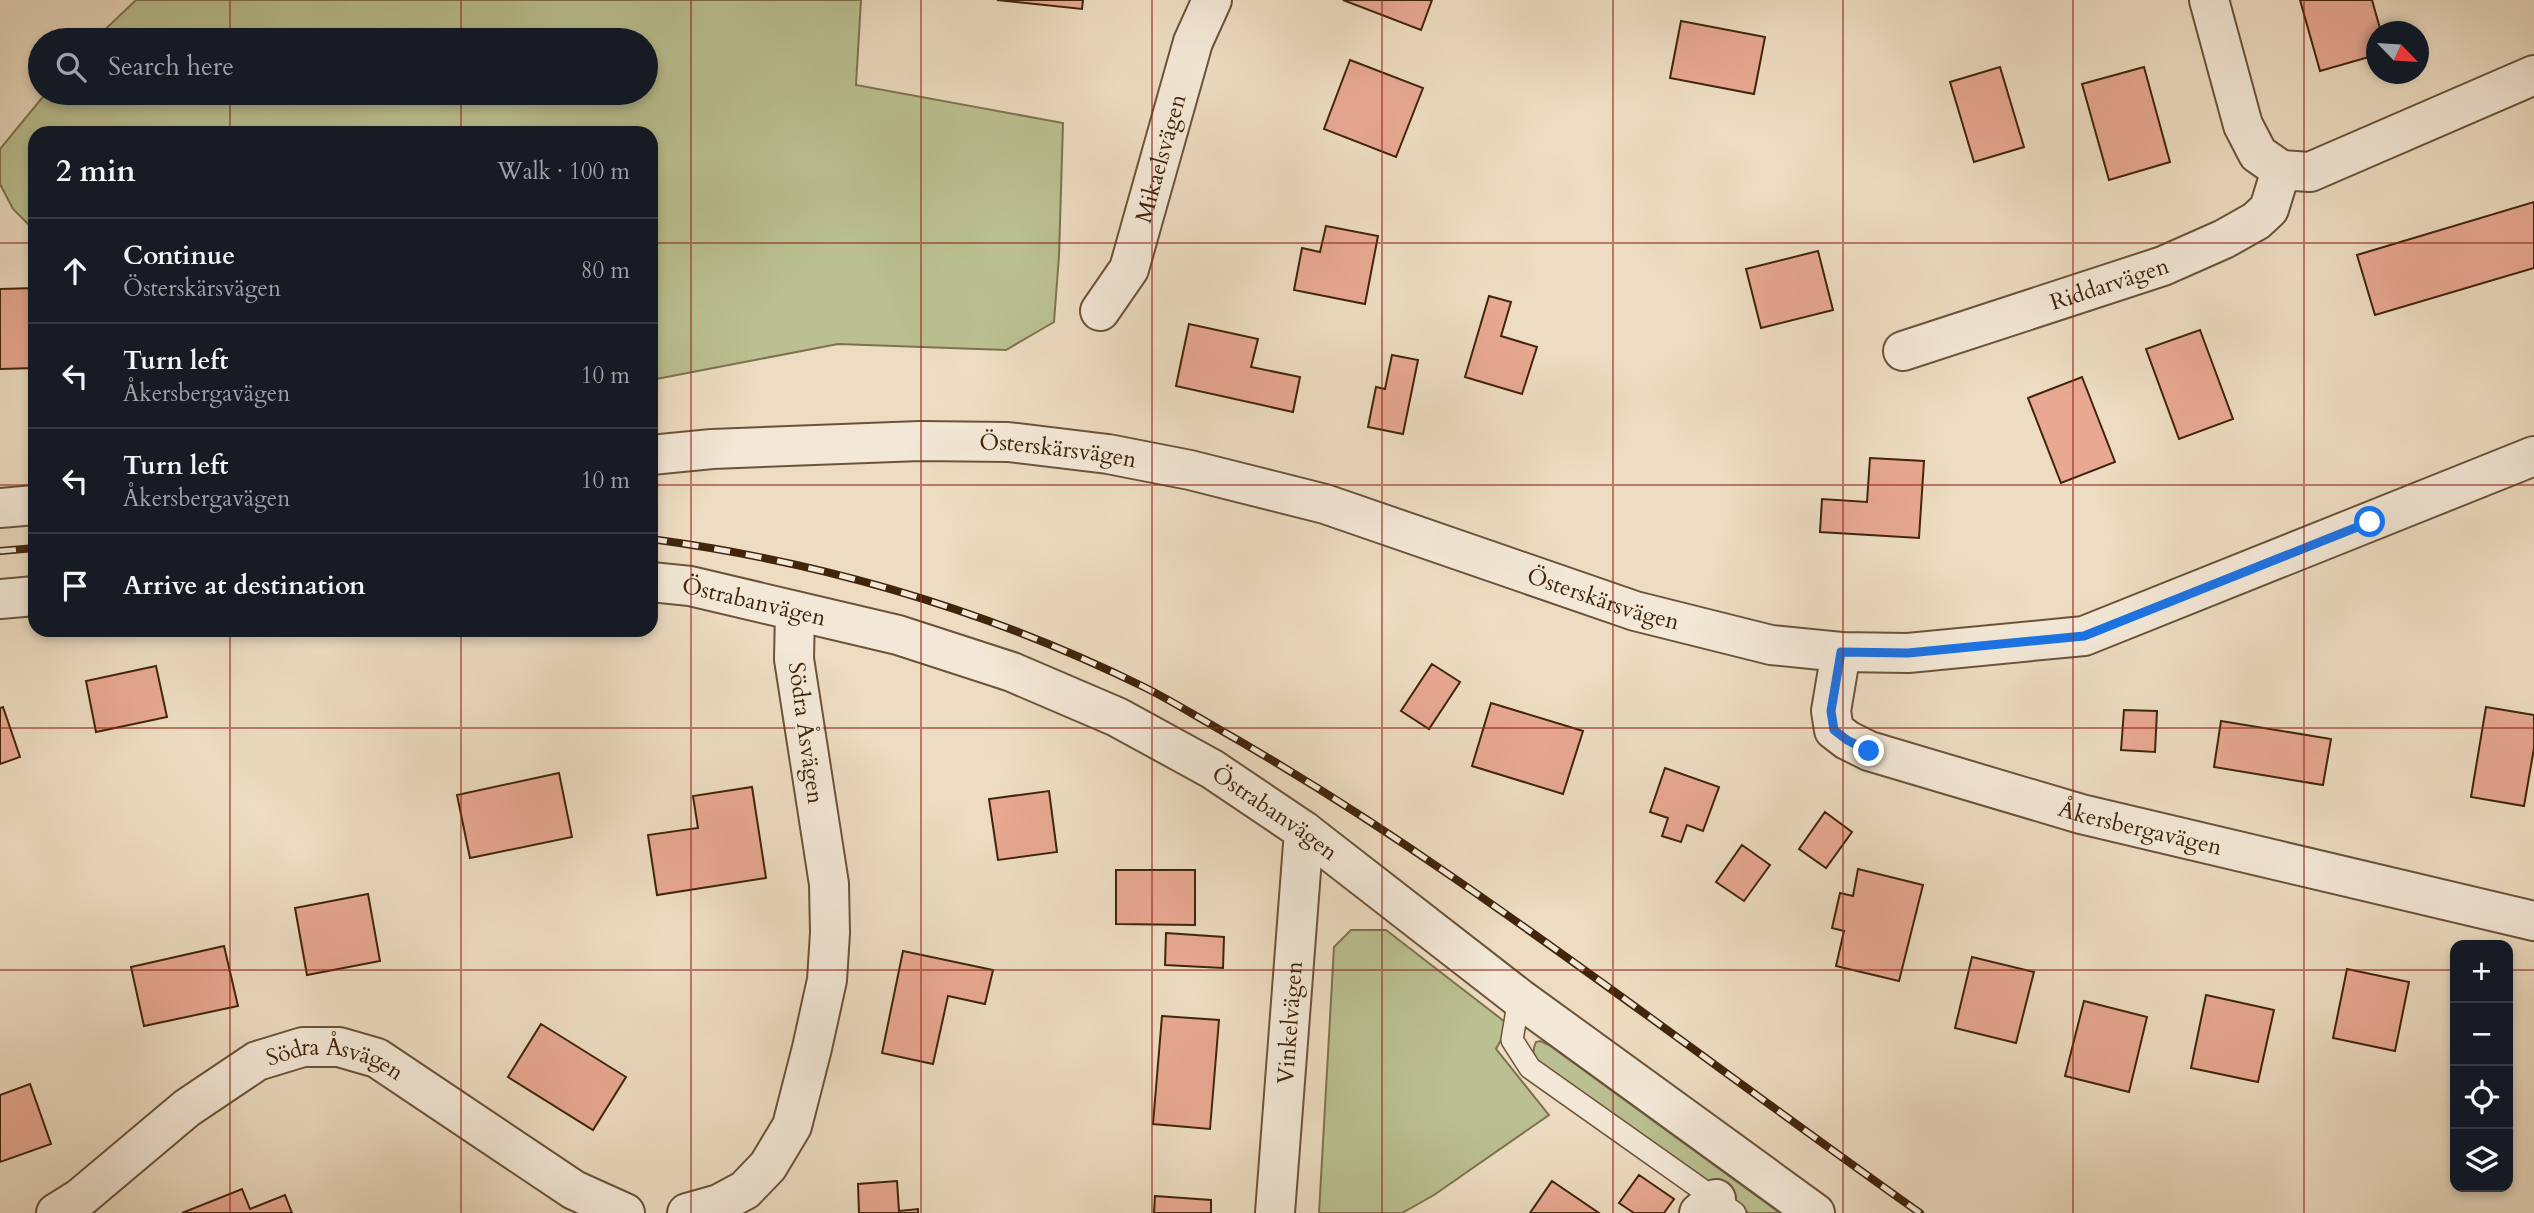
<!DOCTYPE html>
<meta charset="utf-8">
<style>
body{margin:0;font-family:Cardo,serif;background:#20242c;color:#f1f3f6}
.controls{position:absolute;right:21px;bottom:21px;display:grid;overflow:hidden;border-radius:14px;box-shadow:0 4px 10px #0003}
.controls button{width:63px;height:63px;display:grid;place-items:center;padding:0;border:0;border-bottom:2px solid #363941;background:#171b24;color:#f1f3f6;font:35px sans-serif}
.compass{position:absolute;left:2366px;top:21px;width:63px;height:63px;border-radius:50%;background:#171b24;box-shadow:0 4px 10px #0003;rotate:115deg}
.stop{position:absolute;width:21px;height:21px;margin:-16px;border:5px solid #1a73e8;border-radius:50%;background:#fff}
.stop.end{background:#1a73e8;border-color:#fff;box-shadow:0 2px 7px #0008}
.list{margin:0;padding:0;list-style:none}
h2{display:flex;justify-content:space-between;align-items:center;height:91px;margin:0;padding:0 28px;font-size:30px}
h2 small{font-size:23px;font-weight:400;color:#9ea1a6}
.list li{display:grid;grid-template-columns:46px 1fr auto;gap:21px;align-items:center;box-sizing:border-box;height:105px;padding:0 28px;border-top:2px solid #363941}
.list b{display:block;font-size:26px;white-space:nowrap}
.list p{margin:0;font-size:23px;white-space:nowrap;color:#9ea1a6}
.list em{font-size:23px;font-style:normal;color:#9ea1a6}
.icon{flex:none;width:38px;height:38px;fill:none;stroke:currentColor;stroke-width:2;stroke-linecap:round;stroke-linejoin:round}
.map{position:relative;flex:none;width:2534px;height:1213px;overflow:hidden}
.search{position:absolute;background:#171b24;box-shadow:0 4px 10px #0003;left:28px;top:28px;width:630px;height:77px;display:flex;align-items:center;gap:18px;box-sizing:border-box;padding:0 24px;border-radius:38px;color:#9ea1a6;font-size:26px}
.panel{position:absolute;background:#171b24;box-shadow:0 4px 10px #0003;left:28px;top:126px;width:630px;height:511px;border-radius:21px}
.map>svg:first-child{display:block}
.green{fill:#bac091;stroke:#7e724e;stroke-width:2}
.building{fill:#e8a892;stroke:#41250a;stroke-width:2}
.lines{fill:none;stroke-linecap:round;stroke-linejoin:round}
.lane-casing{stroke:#6c5338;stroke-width:24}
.street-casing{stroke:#6c5338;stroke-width:42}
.lane{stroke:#f3e8d7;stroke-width:21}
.street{stroke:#f3e8d7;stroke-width:38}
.rail-casing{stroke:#41250a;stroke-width:8}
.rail{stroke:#f3e8d7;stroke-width:5;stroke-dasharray:16;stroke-linecap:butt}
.route{stroke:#1a73e8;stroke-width:9}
.grid{fill:none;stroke:#8f2418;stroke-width:2;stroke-opacity:0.55}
.labels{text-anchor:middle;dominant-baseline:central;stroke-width:5;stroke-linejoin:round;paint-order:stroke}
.street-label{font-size:23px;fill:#41250a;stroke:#f3e8d7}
</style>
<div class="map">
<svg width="2534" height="1213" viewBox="0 0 2534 1213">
<rect width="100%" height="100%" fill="#eddcc1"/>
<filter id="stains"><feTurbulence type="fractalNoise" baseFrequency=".00286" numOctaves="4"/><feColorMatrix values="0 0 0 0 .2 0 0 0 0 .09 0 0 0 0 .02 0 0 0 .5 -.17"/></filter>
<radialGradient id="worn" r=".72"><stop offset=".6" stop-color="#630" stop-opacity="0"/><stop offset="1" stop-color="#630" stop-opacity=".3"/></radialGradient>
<path class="green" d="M136 0H861L856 85 1063 123 1059 256 1054 322 1006 350 838 344 651 380V133H35V231L13 209 0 184V149L46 93H646V40H94Z
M1351 930H1386L1509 1025 1496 1049 1549 1115 1434 1195 1402 1213H1319L1334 947Z
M1540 1041 1549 1045 1780 1213H1749L1541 1064C1534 1057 1531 1052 1536 1042Z"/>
<path class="building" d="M997 0H1083L1082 9Z
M1343 0H1432L1421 30Z
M2300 0H2372L2381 32H2376V55L2320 71Z
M1681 21 1765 37 1754 94 1670 78Z
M1350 60 1423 88 1396 157 1324 129Z
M2000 67 2024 147 1974 162 1950 82Z
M2144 67 2170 162 2109 180 2082 84Z
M2534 202V268L2375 315 2357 255Z
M1326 226 1378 236 1365 304 1294 290 1302 248 1320 252Z
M1818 251 1833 310 1761 328 1746 269Z
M35 288V368L0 369V289Z
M1489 296 1511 302 1501 336 1537 347 1522 394 1465 377Z
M1189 324 1258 339 1251 367 1300 377 1293 412 1176 386Z
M2200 330 2233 419 2179 439 2146 349Z
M1392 355 1418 360 1403 434 1368 427 1376 387 1385 389Z
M2082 377 2115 462 2061 483 2028 398Z
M1870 458 1924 461 1919 538 1820 532 1822 499 1867 502Z
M1432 664 1460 682 1429 729 1401 711Z
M156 666 167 717 96 732 86 681Z
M1491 703 1583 731 1563 794 1472 766Z
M3 707 20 757 0 764V708Z
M2486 707 2534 715V748L2524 806 2471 797Z
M2124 710 2157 711 2155 752 2121 750Z
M2221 721 2331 739 2323 785 2214 767Z
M1665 768 1719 787 1703 831 1687 825 1681 842 1662 836 1668 818 1650 812Z
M559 773 572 837 470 858 457 795Z
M752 787 766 878 657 895 648 835 698 828 693 796Z
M1049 791 1057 852 998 860 989 799Z
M1825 812 1852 832 1826 868 1799 849Z
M1742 845 1770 865 1744 901 1716 882Z
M1858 869 1923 885 1899 981 1836 966 1844 931 1832 928 1840 893 1853 896Z
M1116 870H1195V925L1116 924Z
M368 894 380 961 307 975 295 908Z
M1166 933 1224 937 1223 968 1165 965Z
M224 946 238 1006 144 1026 131 967Z
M903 951 993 970 985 1004 948 996 933 1064 882 1053Z
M1972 957 2034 972 2016 1043 1955 1028Z
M2347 969 2409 982 2395 1051 2333 1038Z
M2206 995 2274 1010 2258 1082 2191 1068Z
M2084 1001 2147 1017 2129 1092 2065 1076Z
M1162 1016 1219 1020 1210 1129 1153 1124Z
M541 1024 626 1077 593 1130 508 1077Z
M30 1084 51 1144 0 1162V1095Z
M1639 1175 1674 1199 1664 1213H1634L1619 1203Z
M897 1181 899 1211 918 1209V1213H859L858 1184Z
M1552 1181 1599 1213H1530Z
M242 1189 250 1209 285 1195 292 1213H182Z
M1155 1196 1211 1200V1213H1154Z"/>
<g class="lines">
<g class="lane-casing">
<path id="lane" d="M1519 998 1512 1040 1530 1068 1735 1213"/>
</g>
<g class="street-casing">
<g id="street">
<path d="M2209 0 2243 125 2258 154 2281 170"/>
<path id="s1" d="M1100 311 1129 269 1193 42 1212 0"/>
<path id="s2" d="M1903 351 2163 266 2224 239 2256 221 2269 209 2281 170 2310 172 2534 75"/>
<path id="s3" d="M651 455 712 449 920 441 1008 442 1108 454 1190 470 1325 504 1635 611 1771 645 1841 652 1908 653 2084 636 2534 456"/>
<path d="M0 508 35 505"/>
<path id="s4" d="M651 582 690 586 898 635 1012 672 1117 717 1212 769 1304 831 1519 998 1815 1213"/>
<path d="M0 599 35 596"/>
<path id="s5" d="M1841 652 1831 711 1834 730 1847 740 1869 751 2081 814 2534 921"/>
<path id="s6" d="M56 1213 80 1198 187 1108 257 1061 303 1047H339L377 1058 574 1190 625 1213"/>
<path d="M687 1213 719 1204 745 1190 768 1166 792 1126 812 1048 827 980 830 933 829 884 794 659 795 611"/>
<path id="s7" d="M1275 1213 1304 831"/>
<path d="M1699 1213 1716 1199"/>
</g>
</g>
<use href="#lane" class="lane"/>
<use href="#street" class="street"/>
<g class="rail-casing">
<path id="rail" d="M651 539C823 562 990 611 1146 688 1168 699 1189 712 1210 724 1293 771 1373 822 1451 876 1610 985 1763 1102 1920 1213
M0 551 35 548"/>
</g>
<use href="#rail" class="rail"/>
</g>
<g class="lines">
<path class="route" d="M1869 751 1847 740 1834 730 1831 711 1841 652 1908 653 2084 636 2370 522"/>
</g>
<path class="grid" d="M230 0V40M461 0V40M691 0V1213M921 0V1213M1152 0V1213M1382 0V1213M1613 0V1213M1843 0V1213M2073 0V1213M2304 0V1213M230 93V133M461 93V133M0 243H35M651 243H2534M0 485H35M651 485H2534M230 630V1213M461 630V1213M0 728H2534M0 970H2455M2508 970H2534"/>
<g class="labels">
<g class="street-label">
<text stroke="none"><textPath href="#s1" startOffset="166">Mikaelsvägen</textPath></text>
<text stroke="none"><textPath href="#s2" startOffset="217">Riddarvägen</textPath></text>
<text stroke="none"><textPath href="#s3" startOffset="408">Österskärsvägen</textPath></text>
<text stroke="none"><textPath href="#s3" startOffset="975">Österskärsvägen</textPath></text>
<text stroke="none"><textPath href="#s4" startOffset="105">Östrabanvägen</textPath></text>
<text transform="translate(806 733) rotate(82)">Södra Åsvägen</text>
<text stroke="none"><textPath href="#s4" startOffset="672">Östrabanvägen</textPath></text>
<text stroke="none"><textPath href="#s5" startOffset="402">Åkersbergavägen</textPath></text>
<text stroke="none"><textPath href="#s7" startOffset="191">Vinkelvägen</textPath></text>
<text stroke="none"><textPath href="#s6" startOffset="334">Södra Åsvägen</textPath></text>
</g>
</g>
<rect width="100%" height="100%" filter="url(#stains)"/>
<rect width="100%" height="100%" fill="url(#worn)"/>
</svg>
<div class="controls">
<button>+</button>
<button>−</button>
<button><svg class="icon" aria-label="locate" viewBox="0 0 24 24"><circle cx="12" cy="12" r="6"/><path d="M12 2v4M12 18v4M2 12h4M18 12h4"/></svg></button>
<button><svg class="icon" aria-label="layers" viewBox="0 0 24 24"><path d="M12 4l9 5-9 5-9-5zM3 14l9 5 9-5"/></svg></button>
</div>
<svg class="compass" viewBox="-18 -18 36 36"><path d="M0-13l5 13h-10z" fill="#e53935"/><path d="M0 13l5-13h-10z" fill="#9ea1a6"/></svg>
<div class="stop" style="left:2370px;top:522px"></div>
<div class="stop end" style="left:1869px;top:751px"></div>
<div class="search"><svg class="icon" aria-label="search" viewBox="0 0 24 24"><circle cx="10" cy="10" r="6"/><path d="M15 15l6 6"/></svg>Search here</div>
<section class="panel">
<h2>2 min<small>Walk · 100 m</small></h2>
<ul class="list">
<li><svg class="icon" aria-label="ahead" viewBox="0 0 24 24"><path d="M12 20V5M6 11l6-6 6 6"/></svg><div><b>Continue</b><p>Österskärsvägen</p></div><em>80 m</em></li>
<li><svg class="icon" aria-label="left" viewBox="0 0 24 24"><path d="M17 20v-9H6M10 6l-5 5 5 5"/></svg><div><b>Turn left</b><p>Åkersbergavägen</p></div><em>10 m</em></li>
<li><svg class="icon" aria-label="left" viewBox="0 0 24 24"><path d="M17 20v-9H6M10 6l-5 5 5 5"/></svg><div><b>Turn left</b><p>Åkersbergavägen</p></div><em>10 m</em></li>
<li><svg class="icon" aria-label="arrive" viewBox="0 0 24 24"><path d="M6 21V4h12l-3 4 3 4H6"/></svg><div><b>Arrive at destination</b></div></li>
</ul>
</section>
</div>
